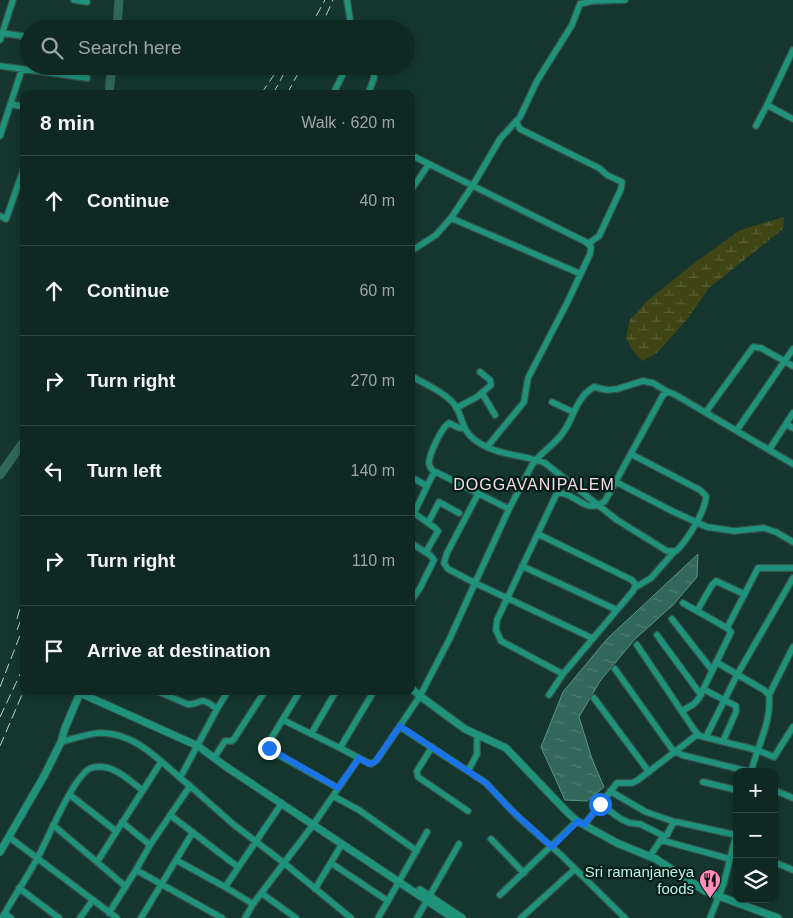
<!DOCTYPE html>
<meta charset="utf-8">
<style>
body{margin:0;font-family:Helvetica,sans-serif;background:#1e342f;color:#f1f3f6}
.controls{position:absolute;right:15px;bottom:15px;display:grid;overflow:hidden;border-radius:10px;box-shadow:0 2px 8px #0003}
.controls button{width:45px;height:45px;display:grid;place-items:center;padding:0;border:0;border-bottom:1px solid #304440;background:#102822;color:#f1f3f6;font:25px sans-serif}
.stop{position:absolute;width:15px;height:15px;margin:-11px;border:4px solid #1a73e8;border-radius:50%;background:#fff}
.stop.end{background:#1a73e8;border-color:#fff;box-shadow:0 1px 5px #0008}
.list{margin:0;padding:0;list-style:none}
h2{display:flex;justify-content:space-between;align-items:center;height:65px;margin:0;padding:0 20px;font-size:21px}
h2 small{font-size:16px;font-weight:400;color:#9ca6a5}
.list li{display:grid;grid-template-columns:32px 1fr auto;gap:15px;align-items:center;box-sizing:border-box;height:90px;padding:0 20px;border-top:1px solid #304440}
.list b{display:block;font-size:19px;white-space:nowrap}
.list em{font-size:16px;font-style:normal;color:#9ca6a5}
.icon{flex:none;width:28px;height:28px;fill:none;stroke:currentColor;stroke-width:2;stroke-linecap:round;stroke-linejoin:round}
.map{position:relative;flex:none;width:793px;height:918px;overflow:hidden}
.search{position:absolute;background:#102822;box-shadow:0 2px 8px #0003;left:20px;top:20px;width:395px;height:55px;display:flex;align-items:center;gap:12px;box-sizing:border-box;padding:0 18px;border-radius:28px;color:#9ca6a5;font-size:19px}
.panel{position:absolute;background:#102822;box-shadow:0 2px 8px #0003;left:20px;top:90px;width:395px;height:605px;border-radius:10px}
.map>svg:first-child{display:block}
.wetland{fill:url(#wetland-marsh)}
.water{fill:url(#water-ripples);stroke:#5c9184}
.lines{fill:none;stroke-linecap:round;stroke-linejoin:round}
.river{stroke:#31685b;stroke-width:9}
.minor-casing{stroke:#32544b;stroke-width:8}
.tertiary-casing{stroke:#32544b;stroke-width:9}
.minor{stroke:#1f927b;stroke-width:5.5}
.tertiary{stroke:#1f927b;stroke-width:7}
.rail{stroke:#addace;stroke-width:1;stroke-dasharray:10 5;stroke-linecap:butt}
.route{stroke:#1a73e8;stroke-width:6}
.labels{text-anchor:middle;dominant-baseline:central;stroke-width:4.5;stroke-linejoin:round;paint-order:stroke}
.poi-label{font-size:15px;fill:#c1f0e3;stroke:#001d16;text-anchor:end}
.neighbourhood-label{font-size:16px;letter-spacing:1px;fill:#fbd9e5;stroke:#001d16}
</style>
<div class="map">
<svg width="793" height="918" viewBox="0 0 793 918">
<defs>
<pattern id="wetland-marsh" width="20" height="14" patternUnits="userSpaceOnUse" patternTransform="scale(1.25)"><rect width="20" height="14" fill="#3f4515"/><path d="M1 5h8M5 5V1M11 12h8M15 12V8" fill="none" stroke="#596037"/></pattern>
<pattern id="water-ripples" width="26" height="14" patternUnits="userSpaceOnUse" patternTransform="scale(1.25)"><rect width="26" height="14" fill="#31685b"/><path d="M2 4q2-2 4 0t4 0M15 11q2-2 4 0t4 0" fill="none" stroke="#4d7e72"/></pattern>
</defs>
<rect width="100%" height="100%" fill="#15362e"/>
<path class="wetland" d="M784 217 783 229 709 288 688 318 657 353 642 361 633 351 626 338 630 320 646 302 693 264 740 230Z"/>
<path class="water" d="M698 554 697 577 673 605 635 639 600 681 579 717 592 759 604 787 587 801 565 800 541 747 563 692 607 639Z"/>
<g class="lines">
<path class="river" d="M117 29 119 0
M109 94 112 66
M0 475 24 441"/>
<g class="minor-casing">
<path id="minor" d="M74 0 87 2
M347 0 350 19 349 29
M2 33 29 37
M0 40 13 0
M0 66 87 78
M333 94 347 66
M368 94 374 78 373 66
M11 104 24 107
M767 105 793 119
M516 121 520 129 599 168 607 175 622 182 621 189 599 236 589 243
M756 126 767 105 793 50
M0 136 22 69
M411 155 586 242 591 247 590 254 567 303 528 378 524 402 487 447
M411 190 429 164
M0 216 6 219 24 168
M451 218 581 274
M411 251 436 235 451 218 473 185 500 139 520 117 537 81 572 25 580 4 592 1 625 0
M411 376C425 384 444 392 454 404 463 415 460 429 475 440 496 456 522 454 545 463L617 520 667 551H676C687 541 706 510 706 496L700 490 631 454
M482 393 495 415
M552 402 573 412
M456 408 477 397 491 385 490 380 480 372
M706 412 753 347 761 348 793 366
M786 424 793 428
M737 430 793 349
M769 450 793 413
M435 473C432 470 429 467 429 463 429 454 442 427 449 423L459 428H464
M411 477 427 486
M616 482 672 511 707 527 734 531 764 528 776 532 793 542
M478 494 447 553 444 563 448 569 475 583 509 509 532 465C540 453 553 446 562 434 574 419 575 398 594 387L607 390 617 389 643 381 653 383 668 392
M411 511 434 527 438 531 426 552
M414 513 432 476 436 472 509 509
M428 523 439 502 459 513
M538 534 632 580 636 585 633 591 563 674 549 695
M411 543 430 555 434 560 420 588 411 601
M522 566 617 610
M636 587 651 578 674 552
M697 611 712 585 716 581 744 594
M672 619 712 670
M727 628 758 568H793
M657 635 701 695
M637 645 695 731 700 736 757 750 774 757 793 727
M716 662 764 690 769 695C772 721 757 747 751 772
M615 669 672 749 682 755 751 772
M563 674 501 641 496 630 497 620 556 495 559 493C577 493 585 516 605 501L663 395 668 392 674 394 793 464
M703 689 736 706V712L723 741
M157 691 187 704C202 706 197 693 217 709
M300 691 269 742V748L273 752 338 788
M769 695 793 647
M594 698 649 772
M682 711 694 704 699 698 731 632 727 628 683 603
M283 720 340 748
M400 727 486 783 518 817 561 855 625 918
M311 734 336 691
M706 737 737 675 793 578
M61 742C73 739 86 734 99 733 136 731 163 765 190 786L150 845
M432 747 417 771 418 777 468 811
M216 755 225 741H232L234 739 265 691
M359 758 340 748 374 691
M468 771 477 754V735
M180 778 217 709 228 691
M703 782 737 790
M190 786 233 824 284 863 313 825 359 758 371 764 377 760 420 696 450 638 475 583 592 638
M774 790 793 798
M610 791 646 812 675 822
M70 795 116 831
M333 796 359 810 417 851
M600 804 621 819 630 823 640 824 664 836 667 835 673 823 677 822 736 835
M170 815 238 867
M122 822 150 845 136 870 222 918
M53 825 97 862 161 762
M584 825 617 783H632L638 780 698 734
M9 837 117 918
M491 839 524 873
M661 840 730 859
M650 856 662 838
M176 860 193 832
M97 862 125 886
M774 862 793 870
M331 863 388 901 427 832
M225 887 282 803
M19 888 59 918
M315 889 342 844
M261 893 296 918
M500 895 577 821
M253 904 284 863 351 918
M5 913 11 918
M109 913 136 870
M2 918C13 898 26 879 37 859 47 841 74 774 91 768 111 762 128 779 142 790
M80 918 92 901
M141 918 176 860 225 887 253 904 245 918
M378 918 388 901
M417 918 459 844
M521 918 575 869
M710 918 724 883 737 830"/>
</g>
<g class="tertiary-casing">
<path id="tertiary" d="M411 688 420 696 465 729 506 748 567 812 577 821 617 843 656 859 705 891 778 918
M0 852 44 776 61 742 65 728 80 693 198 746 225 766 453 918
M420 890 462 918"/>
</g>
<use href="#minor" class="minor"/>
<use href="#tertiary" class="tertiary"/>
<path class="rail" d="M309 29 325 0
M320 29 333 0
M261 94 280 66
M273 94 288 66
M287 94 302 66
M17 619 24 594
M17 630 24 612
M0 687 24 625
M0 717 24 666
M0 746 24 690"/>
</g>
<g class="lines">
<path class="route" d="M269 748 338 788 359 758 369 764 375 762 400 726 486 783 508 807 552 847 578 821 584 825 600 804"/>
</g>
<defs>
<g id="restaurant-pin" transform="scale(1.125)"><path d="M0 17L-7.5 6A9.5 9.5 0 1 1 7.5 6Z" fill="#ff8ebb" stroke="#001d16"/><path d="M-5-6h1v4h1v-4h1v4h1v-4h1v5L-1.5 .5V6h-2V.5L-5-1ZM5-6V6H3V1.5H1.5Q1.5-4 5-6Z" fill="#111"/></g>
</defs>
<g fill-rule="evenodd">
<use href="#restaurant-pin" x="710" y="880"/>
</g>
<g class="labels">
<g class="poi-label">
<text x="694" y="871">Sri ramanjaneya<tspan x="694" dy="17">foods</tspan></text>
</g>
<g class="neighbourhood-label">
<text x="534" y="484">DOGGAVANIPALEM</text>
</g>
</g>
</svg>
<div class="controls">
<button>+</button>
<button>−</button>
<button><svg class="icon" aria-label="layers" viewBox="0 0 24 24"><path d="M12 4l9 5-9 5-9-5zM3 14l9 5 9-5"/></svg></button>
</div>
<div class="stop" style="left:600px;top:804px"></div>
<div class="stop end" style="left:269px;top:748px"></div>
<div class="search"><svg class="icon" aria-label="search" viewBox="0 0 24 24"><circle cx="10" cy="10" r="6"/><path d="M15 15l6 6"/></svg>Search here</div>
<section class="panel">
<h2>8 min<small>Walk · 620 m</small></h2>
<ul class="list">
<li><svg class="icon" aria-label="ahead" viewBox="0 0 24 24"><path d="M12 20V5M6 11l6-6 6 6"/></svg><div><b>Continue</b></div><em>40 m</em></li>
<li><svg class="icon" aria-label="ahead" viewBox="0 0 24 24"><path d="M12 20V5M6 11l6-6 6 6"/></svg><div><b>Continue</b></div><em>60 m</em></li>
<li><svg class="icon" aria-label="right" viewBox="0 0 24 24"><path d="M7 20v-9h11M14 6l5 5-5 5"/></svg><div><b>Turn right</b></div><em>270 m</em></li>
<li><svg class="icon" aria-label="left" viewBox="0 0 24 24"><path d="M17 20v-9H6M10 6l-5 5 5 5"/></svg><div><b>Turn left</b></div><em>140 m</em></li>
<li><svg class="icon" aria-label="right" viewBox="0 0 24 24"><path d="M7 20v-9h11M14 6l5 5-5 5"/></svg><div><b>Turn right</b></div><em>110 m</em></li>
<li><svg class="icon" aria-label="arrive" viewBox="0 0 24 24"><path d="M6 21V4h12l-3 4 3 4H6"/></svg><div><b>Arrive at destination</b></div></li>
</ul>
</section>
</div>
